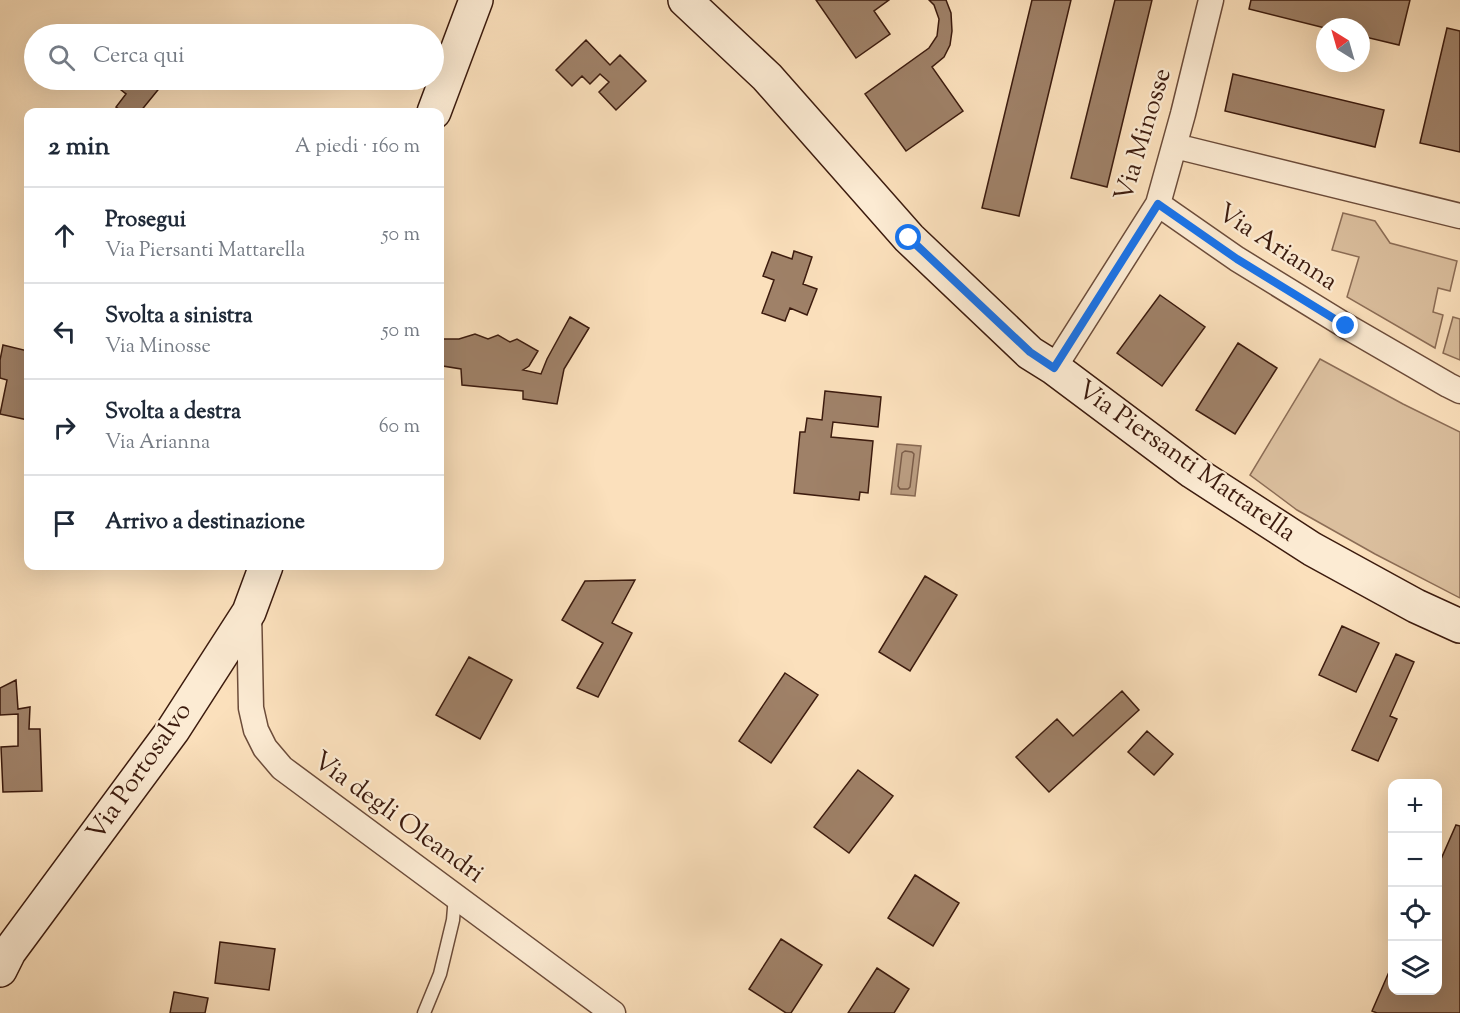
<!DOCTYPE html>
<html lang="it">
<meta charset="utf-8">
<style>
body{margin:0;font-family:"Sorts Mill Goudy",serif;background:#f6f6f7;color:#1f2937}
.controls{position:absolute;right:18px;bottom:18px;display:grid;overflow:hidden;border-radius:12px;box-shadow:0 6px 24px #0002}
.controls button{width:54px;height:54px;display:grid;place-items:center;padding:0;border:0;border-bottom:2px solid #e0e1e3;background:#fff;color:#1f2937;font:30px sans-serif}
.compass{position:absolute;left:1316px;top:18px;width:54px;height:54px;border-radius:50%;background:#fff;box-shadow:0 6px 24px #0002;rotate:323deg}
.stop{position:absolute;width:18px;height:18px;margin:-14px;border:4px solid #1a73e8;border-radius:50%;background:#fff}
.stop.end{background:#1a73e8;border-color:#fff;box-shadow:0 2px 6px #0008}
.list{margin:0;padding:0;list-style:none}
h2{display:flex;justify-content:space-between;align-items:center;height:78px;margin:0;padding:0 24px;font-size:26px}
h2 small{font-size:20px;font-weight:400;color:#747a83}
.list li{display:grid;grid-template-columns:39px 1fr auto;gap:18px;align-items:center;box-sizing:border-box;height:96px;padding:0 24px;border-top:2px solid #e0e1e3}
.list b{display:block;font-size:22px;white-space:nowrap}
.list p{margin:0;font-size:20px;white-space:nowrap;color:#747a83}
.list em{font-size:20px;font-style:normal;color:#747a83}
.icon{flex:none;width:33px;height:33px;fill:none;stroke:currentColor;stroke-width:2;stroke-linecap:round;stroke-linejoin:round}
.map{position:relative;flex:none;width:1460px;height:1013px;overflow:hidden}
.search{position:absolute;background:#fff;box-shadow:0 6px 24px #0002;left:24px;top:24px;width:420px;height:66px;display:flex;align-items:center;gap:15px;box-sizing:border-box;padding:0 21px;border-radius:33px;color:#747a83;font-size:22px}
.panel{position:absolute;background:#fff;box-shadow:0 6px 24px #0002;left:24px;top:108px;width:420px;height:462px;border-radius:12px}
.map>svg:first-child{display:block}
.green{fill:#dbbf9e;stroke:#8c6d56;stroke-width:1.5}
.water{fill:#ba9d81;stroke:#886953;stroke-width:1.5}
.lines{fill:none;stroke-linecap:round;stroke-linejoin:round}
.shore{stroke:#7b5c48;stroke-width:1.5}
.building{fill:#9f8168;stroke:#3c1b0e;stroke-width:1.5}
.lane-casing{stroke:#6c4c3a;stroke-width:15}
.street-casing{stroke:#6c4c3a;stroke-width:27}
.secondary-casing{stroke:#3c1b0e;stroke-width:36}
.lane{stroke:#fcebd3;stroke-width:12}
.street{stroke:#fcebd3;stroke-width:24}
.secondary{stroke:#fcebd3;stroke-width:33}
.route{stroke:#1a73e8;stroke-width:8}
.labels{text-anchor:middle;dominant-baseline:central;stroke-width:4.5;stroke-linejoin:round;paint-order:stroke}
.street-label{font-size:26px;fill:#3c1b0e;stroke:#fcebd3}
</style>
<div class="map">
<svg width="1460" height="1013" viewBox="0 0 1460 1013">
<rect width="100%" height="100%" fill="#fbe0bc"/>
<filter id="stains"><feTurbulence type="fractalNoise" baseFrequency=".00333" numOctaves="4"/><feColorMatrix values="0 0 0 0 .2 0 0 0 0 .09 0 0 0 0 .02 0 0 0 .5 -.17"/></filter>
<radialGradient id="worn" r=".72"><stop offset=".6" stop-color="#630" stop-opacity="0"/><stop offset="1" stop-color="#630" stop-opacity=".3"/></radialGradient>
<path class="green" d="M1343 213 1375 221 1390 243 1457 261 1450 291 1438 288 1433 312 1443 315 1435 348 1347 297 1359 257 1332 250Z
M1453 317 1460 319V360L1443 353Z
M1320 359 1403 404 1460 432V598L1375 554 1297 510 1250 475Z"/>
<path class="water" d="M897 444 921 446 915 496 891 494Z"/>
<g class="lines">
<path class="shore" d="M905 451 912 452 914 454 910 487 908 489H900L898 486 902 453Z"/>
</g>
<path class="building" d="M816 0H889L874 11 890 34 856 58Z
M929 0H946L951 13 952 31 950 45 944 57 932 67 963 111 906 151 865 94 929 48 937 36 939 19 934 5Z
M1032 0H1071L1019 216 982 208Z
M1115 0H1152L1107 187 1071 178Z
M1251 0H1410L1399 45 1361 36V27L1325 28 1249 9Z
M1447 28 1460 31V152L1420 143Z
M586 40 610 65 620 55 646 81 616 110 599 92 609 82 600 74 590 84 582 76 572 86 556 70Z
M1233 74 1384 110 1375 147 1225 111Z
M121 80H166L140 112H123L116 107 126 94 116 86Z
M794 251 812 257 803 284 817 289 807 315 790 308 785 321 762 313 774 280 763 276 772 252 792 259Z
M1160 295 1205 327 1162 386 1117 353Z
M570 317 589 328 564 369 557 404 523 399V391L462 385 461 369 443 366 442 339H459L475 334 488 339 498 335 510 342 517 339 538 351 529 366 523 370 541 374 547 359Z
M1238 343 1277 368 1235 434 1196 410Z
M3 345 28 351V420L0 414 7 380 0 378V360Z
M825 391 881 397 878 427 833 422 831 437 873 441 868 493 860 492 859 500 794 493 800 432H805L807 418 822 420Z
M925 576 957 595 910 671 879 652Z
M635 580 612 623 632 633 598 697 577 688 603 643 562 620 585 581Z
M1342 626 1379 643 1356 692 1319 675Z
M1396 654 1414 662 1390 716 1397 719 1378 761 1352 750Z
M469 657 512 680 480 739 436 715Z
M785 673 818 695 771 763 739 741Z
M16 680 18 709 30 707 29 729H40L42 791 3 792 1 747 18 746V714L0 715V688Z
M1122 691 1139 710 1049 792 1016 757 1057 719 1073 736Z
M1147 731 1173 754 1154 775 1128 752Z
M858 770 893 796 849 853 814 827Z
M1456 825 1460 826V1013H1377L1372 1011 1392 965V990H1438V866Z
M915 875 959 903 933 946 888 918Z
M781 939 822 965 791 1013H786L749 989Z
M220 942 275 949 269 990 215 983Z
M877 968 909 989 894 1013H848Z
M174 992 208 998 205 1013H170Z"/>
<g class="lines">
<g class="lane-casing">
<path id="lane" d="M424 1013 440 974 453 920 455 896"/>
</g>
<g class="street-casing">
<path id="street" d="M1175 146 1460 216
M1158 204 1237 259 1346 326 1448 385 1460 391
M1054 368 1158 204 1183 114 1211 0
M249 612 251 708 256 730 265 748 282 768 613 1013"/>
</g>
<g class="secondary-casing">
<path id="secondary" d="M685 0 767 77 909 238 1030 353 1054 368 1193 472 1312 549 1416 606 1460 626
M434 112 476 0
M0 970 9 952 173 730 249 612 266 566"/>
</g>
<use href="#lane" class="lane"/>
<use href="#street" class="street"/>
<use href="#secondary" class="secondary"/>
</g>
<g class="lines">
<path class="route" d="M909 238 1030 352 1054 368 1158 204 1237 259 1346 326"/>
</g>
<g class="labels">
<g class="street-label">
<text transform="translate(1144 135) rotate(-73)">Via Minosse</text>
<text transform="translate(1277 248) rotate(33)">Via Arianna</text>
<text transform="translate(1186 462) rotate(35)">Via Piersanti Mattarella</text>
<text transform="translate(140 772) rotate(-55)">Via Portosalvo</text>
<text transform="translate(398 818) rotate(36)">Via degli Oleandri</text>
</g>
</g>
<rect width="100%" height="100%" filter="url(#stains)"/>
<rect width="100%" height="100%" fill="url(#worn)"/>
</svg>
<div class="controls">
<button>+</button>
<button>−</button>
<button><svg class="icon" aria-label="locate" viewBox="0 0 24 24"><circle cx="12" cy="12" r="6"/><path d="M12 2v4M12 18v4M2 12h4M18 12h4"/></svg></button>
<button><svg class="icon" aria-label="layers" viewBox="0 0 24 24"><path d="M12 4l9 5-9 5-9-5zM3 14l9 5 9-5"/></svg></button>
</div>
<svg class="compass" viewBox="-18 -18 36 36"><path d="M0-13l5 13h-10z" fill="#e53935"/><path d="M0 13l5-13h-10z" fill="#747a83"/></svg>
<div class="stop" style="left:909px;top:238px"></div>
<div class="stop end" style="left:1346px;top:326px"></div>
<div class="search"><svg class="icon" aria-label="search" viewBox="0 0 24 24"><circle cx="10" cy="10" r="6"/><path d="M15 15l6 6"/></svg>Cerca qui</div>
<section class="panel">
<h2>2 min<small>A piedi · 160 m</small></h2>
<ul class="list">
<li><svg class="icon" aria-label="ahead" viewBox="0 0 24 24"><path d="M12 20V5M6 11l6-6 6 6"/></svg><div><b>Prosegui</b><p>Via Piersanti Mattarella</p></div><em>50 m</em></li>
<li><svg class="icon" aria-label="left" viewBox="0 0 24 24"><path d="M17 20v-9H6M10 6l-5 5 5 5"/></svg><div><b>Svolta a sinistra</b><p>Via Minosse</p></div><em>50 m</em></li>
<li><svg class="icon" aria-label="right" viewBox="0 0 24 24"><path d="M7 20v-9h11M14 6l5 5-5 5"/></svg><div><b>Svolta a destra</b><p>Via Arianna</p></div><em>60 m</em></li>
<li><svg class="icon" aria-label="arrive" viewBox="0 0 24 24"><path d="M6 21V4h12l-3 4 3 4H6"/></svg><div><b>Arrivo a destinazione</b></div></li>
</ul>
</section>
</div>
